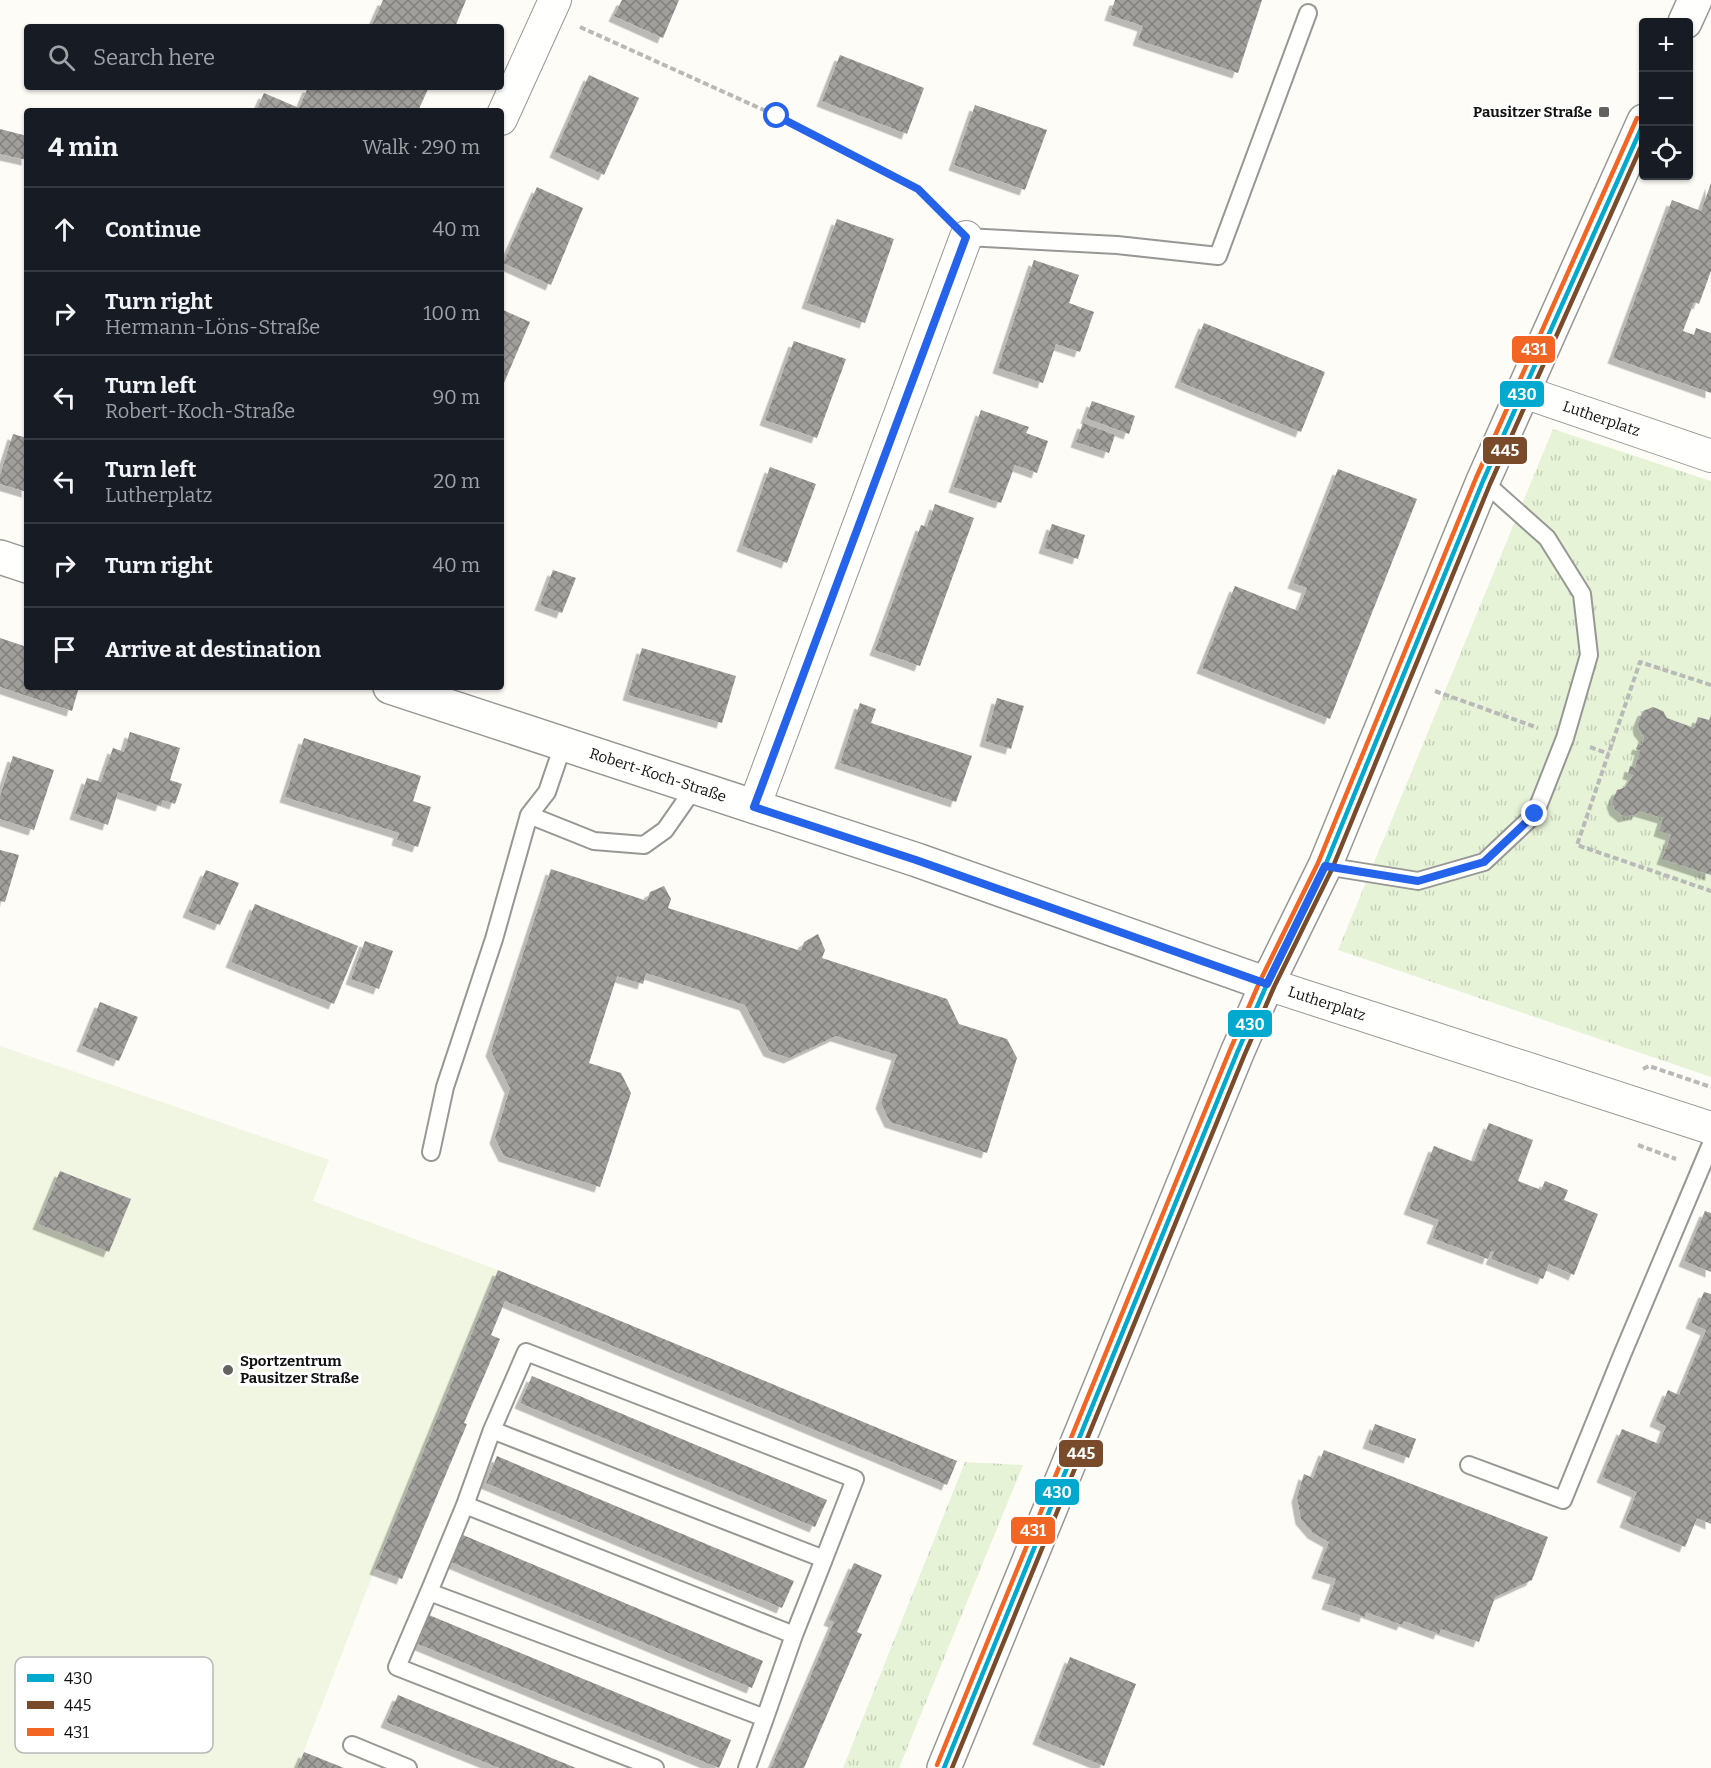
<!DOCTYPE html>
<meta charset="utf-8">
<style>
body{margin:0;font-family:Bitter,serif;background:#20242c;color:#f1f3f6}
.controls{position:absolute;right:18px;top:18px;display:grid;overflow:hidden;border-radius:6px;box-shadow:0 2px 4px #0004}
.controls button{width:54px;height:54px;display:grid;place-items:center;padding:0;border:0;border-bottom:2px solid #363941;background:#171b24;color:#f1f3f6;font:30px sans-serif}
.stop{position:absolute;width:18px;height:18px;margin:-14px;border:4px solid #2563eb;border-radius:50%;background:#fff}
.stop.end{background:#2563eb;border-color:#fff;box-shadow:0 2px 6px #0008}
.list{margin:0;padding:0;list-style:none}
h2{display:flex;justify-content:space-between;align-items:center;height:78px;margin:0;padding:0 24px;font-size:26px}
h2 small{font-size:20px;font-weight:400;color:#9ea1a6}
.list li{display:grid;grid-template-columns:39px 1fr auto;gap:18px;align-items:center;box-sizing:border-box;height:84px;padding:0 24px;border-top:2px solid #363941}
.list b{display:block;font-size:22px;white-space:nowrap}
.list p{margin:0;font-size:20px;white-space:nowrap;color:#9ea1a6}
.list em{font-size:20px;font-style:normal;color:#9ea1a6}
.icon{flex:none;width:33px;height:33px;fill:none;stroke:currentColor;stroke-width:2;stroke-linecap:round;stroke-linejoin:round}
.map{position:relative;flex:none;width:1711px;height:1768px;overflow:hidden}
.search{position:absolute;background:#171b24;box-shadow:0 2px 4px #0004;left:24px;top:24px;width:480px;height:66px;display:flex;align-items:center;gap:15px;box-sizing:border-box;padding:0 21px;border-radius:6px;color:#9ea1a6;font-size:22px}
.panel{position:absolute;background:#171b24;box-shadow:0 2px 4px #0004;left:24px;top:108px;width:480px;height:582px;border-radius:6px}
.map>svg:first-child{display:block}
.grass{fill:url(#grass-tufts)}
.pitch{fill:#f0f6e1}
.building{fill:url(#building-cross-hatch);filter:url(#shadow)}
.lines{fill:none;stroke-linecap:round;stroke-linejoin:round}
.service-casing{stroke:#979795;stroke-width:20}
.minor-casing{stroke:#979795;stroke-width:34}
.tertiary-casing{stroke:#979795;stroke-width:36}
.path{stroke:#b9b9b8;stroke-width:4;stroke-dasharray:6 3;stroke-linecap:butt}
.service{stroke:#fffffe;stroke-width:16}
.minor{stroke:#fffffe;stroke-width:32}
.tertiary{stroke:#fffffe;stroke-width:33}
.bus-1-casing{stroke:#fff;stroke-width:9}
.bus-2-casing{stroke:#fff;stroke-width:9}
.bus-3-casing{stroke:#fff;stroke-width:9}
.bus-1{stroke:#00a9ce;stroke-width:4.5}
.bus-2{stroke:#7a4b2a;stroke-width:4.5}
.bus-3{stroke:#f26522;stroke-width:4.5}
.route{stroke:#2563eb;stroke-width:8}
.poi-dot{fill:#646362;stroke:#fff;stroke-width:2}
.labels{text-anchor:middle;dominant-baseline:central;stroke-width:6;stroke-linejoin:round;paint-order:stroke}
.poi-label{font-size:15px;font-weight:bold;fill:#111;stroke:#fff;text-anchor:end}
.street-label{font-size:15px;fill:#111;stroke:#fff}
.key{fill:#fff;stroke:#b8b8b8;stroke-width:1.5}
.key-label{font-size:16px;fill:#111}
.line-badge{stroke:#fff;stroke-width:2}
.badge-label{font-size:16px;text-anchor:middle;font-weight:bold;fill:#fff}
</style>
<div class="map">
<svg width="1711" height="1768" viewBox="0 0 1711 1768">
<defs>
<pattern id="grass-tufts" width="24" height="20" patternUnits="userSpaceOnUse" patternTransform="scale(1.5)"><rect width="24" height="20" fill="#e7f3d7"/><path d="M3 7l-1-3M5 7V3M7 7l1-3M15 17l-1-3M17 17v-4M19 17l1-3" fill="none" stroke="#c5cfb8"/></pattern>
<pattern id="building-cross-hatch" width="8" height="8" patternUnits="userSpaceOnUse" patternTransform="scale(1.5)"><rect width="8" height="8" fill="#a19f9c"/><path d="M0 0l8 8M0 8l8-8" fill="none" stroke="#82807e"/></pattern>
<filter id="shadow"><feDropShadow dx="-5.5" dy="5.5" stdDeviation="0" flood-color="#0004"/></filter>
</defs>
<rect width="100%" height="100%" fill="#fdfcf7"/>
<path class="grass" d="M1553 429 1711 481V1077L1338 950Z
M965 1462 1023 1465 899 1768H843Z"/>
<path class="pitch" d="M0 1046 329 1160 313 1201 498 1270 375 1569 297 1768H0Z"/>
<path class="building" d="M383 0H466L455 27H371Z
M622 0H679L663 38 614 16Z
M1115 0H1262L1238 73 1138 40 1143 26 1110 15Z
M840 55 924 88 907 134 822 101Z
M589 75 639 98 604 175 555 152Z
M308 87H429L418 111H256L264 93 299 108Z
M975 105 1047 130 1025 190 954 165Z
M0 129 27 136V160L0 154Z
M1711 183V271L1699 304 1694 302 1683 331 1694 335 1696 328 1711 333V393L1613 358 1672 200 1701 211Z
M537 187 583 208 551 285 503 263Z
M837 219 894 239 865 323 807 303Z
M1034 260 1079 275 1069 303 1094 312 1080 352 1056 344 1043 383 998 368Z
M501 309 530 322 501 390Z
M1204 323 1325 372 1301 432 1180 382Z
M794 341 846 359 817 438 765 420Z
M1092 401 1135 416 1129 434 1086 418Z
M981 410 1029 427 1026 433 1048 441 1037 473 1015 465 1001 503 954 487Z
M1083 423 1115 435 1109 453 1076 442Z
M13 434 27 438V492L0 484V475Z
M770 467 816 484 787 563 742 546Z
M1338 469 1417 499 1330 719 1202 668 1235 586 1298 611 1307 588 1293 583Z
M935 504 974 518 920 666 875 650 921 525 927 527Z
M1052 524 1085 535 1078 559 1044 548Z
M553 570 576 578 562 613 540 605Z
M0 638 27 647V687H79L72 711 0 687Z
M642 648 736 676 722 723 628 695Z
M997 698 1024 706 1011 749 985 741Z
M860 703 876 709 871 723 972 756 956 802 840 763Z
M1653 707 1663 711 1667 718 1694 728 1698 717 1709 720 1711 715V875L1662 859 1671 835 1659 831 1663 818 1639 811 1637 814 1624 817 1615 810 1612 802 1617 790 1626 787 1633 775 1628 774 1630 766 1635 768 1640 750 1636 749 1638 744 1642 745 1644 736 1639 730 1638 723 1643 711Z
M130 732 180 748 170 780 182 784 175 804 163 800 161 806 118 792 108 825 75 814 87 778 101 782 113 748 124 752Z
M304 738 421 776 413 801 431 807 418 847 397 840 399 833 285 797Z
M13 756 54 770 34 830 0 819V796Z
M0 850 19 855 5 902 0 901Z
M551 869 647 901 650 892 664 886 671 899 668 908 801 951 804 942 818 934 825 950 822 958 947 999 959 1024 1007 1039 1017 1058 987 1153 890 1122 881 1103 897 1055 836 1036 789 1058 769 1051 745 1005 646 973 643 984 617 976 589 1063 621 1073 631 1093 600 1187 504 1156 495 1138 510 1088 491 1051Z
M206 870 239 883 220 925 188 912Z
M255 904 358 946 334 1004 231 962Z
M365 941 393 951 379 989 351 979Z
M100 1002 138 1017 119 1061 82 1046Z
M1489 1123 1533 1140 1518 1181 1541 1190 1545 1181 1568 1190 1564 1200 1598 1214 1574 1275 1549 1264 1543 1279 1491 1259 1494 1252 1491 1251 1488 1259 1432 1238 1439 1220 1409 1209 1434 1146 1474 1162Z
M60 1171 131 1199 109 1252 38 1224Z
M1705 1211 1711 1213V1272L1684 1261Z
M498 1270 957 1461 947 1485 505 1301 491 1335 500 1339 464 1423 467 1424 402 1579 375 1569Z
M1704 1292 1711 1294V1524L1697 1518 1685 1547 1625 1522 1637 1492 1602 1477 1622 1429 1659 1444 1666 1426 1655 1421 1668 1390 1679 1395 1706 1330 1691 1323Z
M532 1376 827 1500 815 1527 520 1403Z
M1375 1424 1416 1439 1409 1458 1368 1443Z
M1324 1450 1548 1537 1532 1580 1495 1597 1479 1642 1441 1629 1439 1634 1404 1621 1402 1625 1366 1612 1365 1617 1327 1604 1336 1579 1317 1573 1329 1542 1313 1533 1301 1519 1297 1497 1304 1474 1313 1478Z
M497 1456 794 1581 782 1608 486 1483Z
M463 1535 763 1661 752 1688 451 1562Z
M854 1563 882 1575 857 1632 862 1634 804 1768H771L834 1622 829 1620Z
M429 1615 731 1740 719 1768 418 1644Z
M1070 1657 1136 1684 1104 1766 1038 1739Z
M398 1695 576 1768H499L386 1722Z
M304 1752 344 1768H297Z"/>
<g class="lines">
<g class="service-casing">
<path id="service" d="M966 237 1117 245 1218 256 1308 13
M563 745 547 792 529 815 594 841 644 845 665 830 695 787
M1325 866 1418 881 1484 862 1535 814 1565 738 1589 655 1582 594 1547 538 1483 481
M431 1152 445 1087 494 939 529 815
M492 1430 526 1352 855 1479 824 1559
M1469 1465 1563 1500 1622 1355 1711 1144
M465 1505 492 1430 824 1559 794 1635
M429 1592 465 1505 794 1635 765 1718
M352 1745 408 1768
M655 1768 397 1667 429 1592 765 1718 747 1768"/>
</g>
<g class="minor-casing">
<g id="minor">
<path d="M501 119 555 0"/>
<path id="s1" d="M1524 392 1711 456"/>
<path d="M754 807 966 237"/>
<path id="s2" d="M1267 984 1711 1128"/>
</g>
</g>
<g class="tertiary-casing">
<g id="tertiary">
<path d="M1685 22 1695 0"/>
<path d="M0 557 27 566"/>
<path id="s3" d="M390 687 917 860 1267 984"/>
<path d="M944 1768 1237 1053 1267 984 1325 866 1483 481 1644 121"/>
</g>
</g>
<path class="path" d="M580 27 777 116 918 189 942 213
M1711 685 1640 662 1577 845 1711 891
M1435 691 1538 728
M1590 747 1609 754
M1643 1069 1649 1066 1711 1087
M1638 1145 1676 1159"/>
<use href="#service" class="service"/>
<use href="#minor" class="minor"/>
<use href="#tertiary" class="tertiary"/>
<g class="bus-1-casing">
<path id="bus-1" d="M944 1768 1237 1053 1267 984 1325 866 1483 481 1644 122"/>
</g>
<g class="bus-2-casing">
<path id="bus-2" d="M952 1768 1244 1056 1274 987 1332 869 1490 484 1644 140"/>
</g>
<g class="bus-3-casing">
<path id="bus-3" d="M937 1765 1230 1050 1260 981 1318 863 1476 478 1637 118"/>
</g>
<use href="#bus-1" class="bus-1"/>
<use href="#bus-2" class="bus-2"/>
<use href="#bus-3" class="bus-3"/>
</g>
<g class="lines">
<path class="route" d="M777 116 918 189 966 237 754 807 916 860 1267 984 1325 866 1418 881 1484 862 1535 814"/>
</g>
<g class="poi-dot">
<rect x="1598" y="106" width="12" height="12" rx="3"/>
<circle cx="228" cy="1370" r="6"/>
</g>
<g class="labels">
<g class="poi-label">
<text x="1592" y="112">Pausitzer Straße</text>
<text x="240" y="1361" text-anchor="start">Sportzentrum<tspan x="240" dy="17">Pausitzer Straße</tspan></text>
</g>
<g class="street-label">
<text stroke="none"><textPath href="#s1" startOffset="82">Lutherplatz</textPath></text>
<text stroke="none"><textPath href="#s3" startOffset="282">Robert-Koch-Straße</textPath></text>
<text stroke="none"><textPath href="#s2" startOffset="63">Lutherplatz</textPath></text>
</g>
</g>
<rect x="15" y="1657" width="198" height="96" rx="9" class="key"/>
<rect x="27" y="1674" width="27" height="8" fill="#00a9ce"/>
<rect x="27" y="1701" width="27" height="8" fill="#7a4b2a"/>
<rect x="27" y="1728" width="27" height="8" fill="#f26522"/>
<g class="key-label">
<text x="64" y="1684">430</text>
<text x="64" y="1711">445</text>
<text x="64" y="1738">431</text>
</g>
<g class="line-badge">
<rect x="1511" y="335" width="45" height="29" rx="6" fill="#f26522"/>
<rect x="1499" y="380" width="46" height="28" rx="6" fill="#00a9ce"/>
<rect x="1482" y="436" width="46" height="29" rx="6" fill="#7a4b2a"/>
<rect x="1227" y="1009" width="46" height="29" rx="6" fill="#00a9ce"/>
<rect x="1058" y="1439" width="46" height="29" rx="6" fill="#7a4b2a"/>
<rect x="1034" y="1478" width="46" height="28" rx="6" fill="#00a9ce"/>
<rect x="1010" y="1516" width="46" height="29" rx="6" fill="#f26522"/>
</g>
<g class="badge-label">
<text x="1534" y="355">431</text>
<text x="1522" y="400">430</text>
<text x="1505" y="456">445</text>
<text x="1250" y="1030">430</text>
<text x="1081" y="1459">445</text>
<text x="1057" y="1498">430</text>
<text x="1033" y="1536">431</text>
</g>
</svg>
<div class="controls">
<button>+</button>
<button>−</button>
<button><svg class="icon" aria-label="locate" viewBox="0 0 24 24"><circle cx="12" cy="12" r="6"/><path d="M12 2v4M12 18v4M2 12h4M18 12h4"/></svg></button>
</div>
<div class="stop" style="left:777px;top:116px"></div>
<div class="stop end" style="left:1535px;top:814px"></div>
<div class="search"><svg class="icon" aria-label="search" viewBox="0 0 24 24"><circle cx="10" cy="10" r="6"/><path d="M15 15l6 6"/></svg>Search here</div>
<section class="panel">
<h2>4 min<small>Walk · 290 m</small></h2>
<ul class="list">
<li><svg class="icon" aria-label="ahead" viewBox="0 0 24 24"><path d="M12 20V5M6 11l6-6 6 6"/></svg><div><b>Continue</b></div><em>40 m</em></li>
<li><svg class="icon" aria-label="right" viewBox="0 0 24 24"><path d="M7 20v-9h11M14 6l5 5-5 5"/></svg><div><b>Turn right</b><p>Hermann-Löns-Straße</p></div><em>100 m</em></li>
<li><svg class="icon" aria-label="left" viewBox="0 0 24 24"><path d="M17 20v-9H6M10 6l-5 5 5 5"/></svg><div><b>Turn left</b><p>Robert-Koch-Straße</p></div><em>90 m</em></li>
<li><svg class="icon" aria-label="left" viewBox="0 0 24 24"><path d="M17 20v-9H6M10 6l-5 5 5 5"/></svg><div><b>Turn left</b><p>Lutherplatz</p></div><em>20 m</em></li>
<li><svg class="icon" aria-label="right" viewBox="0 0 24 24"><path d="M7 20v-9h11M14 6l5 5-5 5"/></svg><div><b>Turn right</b></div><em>40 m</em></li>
<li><svg class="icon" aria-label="arrive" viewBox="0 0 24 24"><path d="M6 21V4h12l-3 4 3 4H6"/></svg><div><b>Arrive at destination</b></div></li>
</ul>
</section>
</div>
